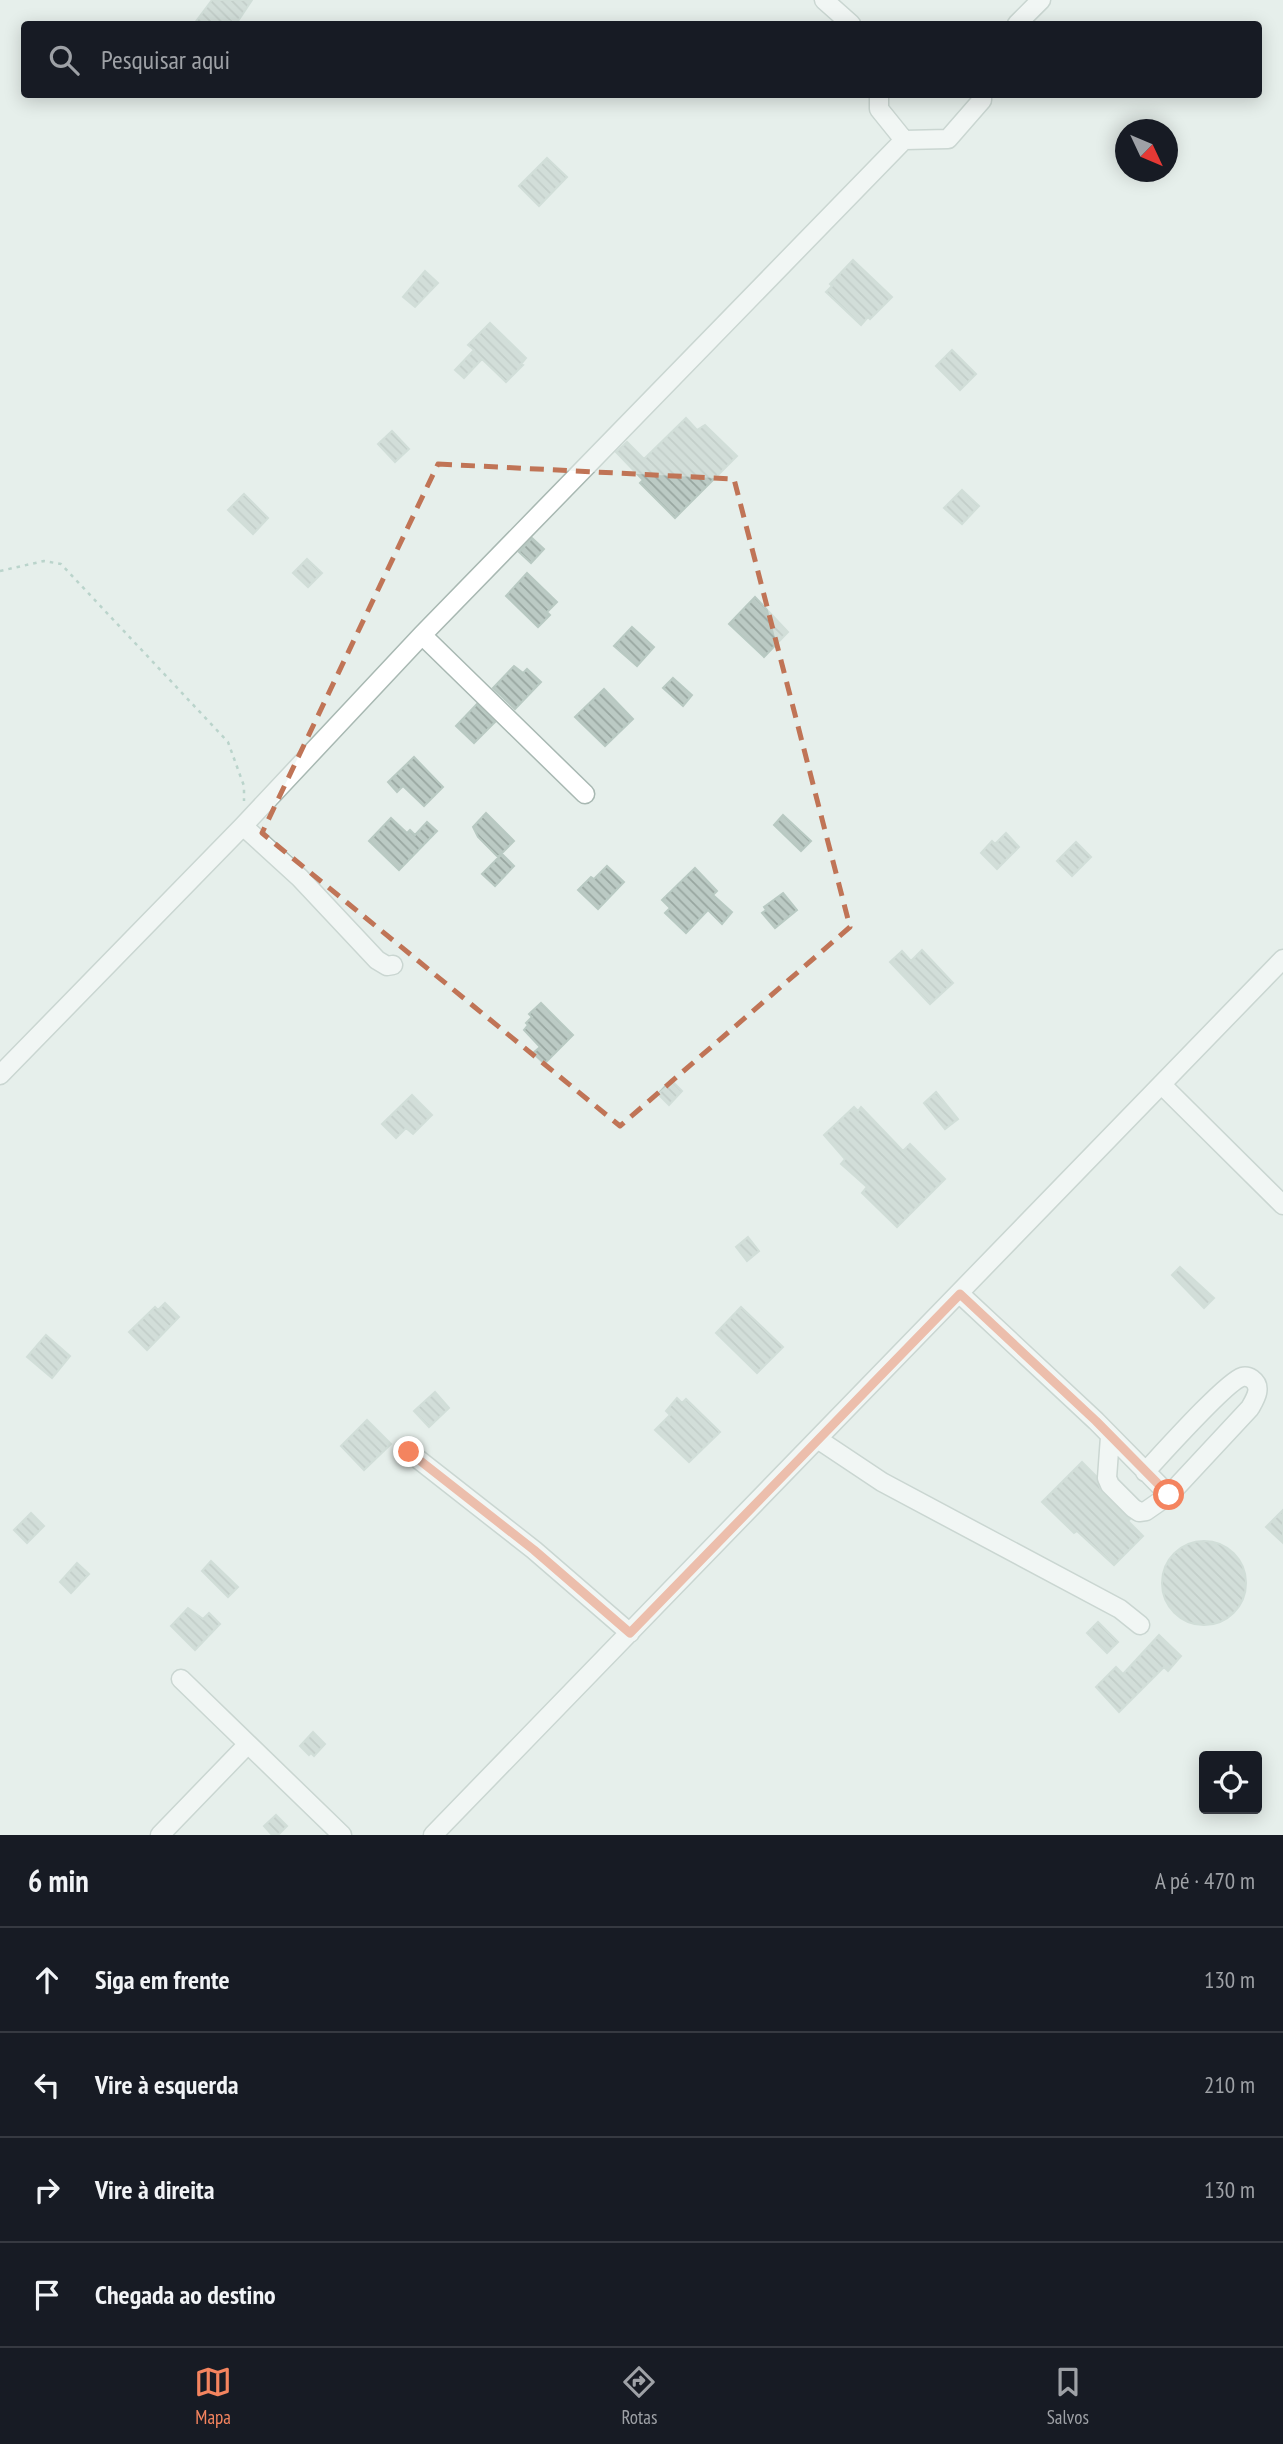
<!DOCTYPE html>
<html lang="pt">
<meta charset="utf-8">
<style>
body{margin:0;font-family:"PT Sans Narrow",sans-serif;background:#20242c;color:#f1f3f6}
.controls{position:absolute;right:21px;bottom:21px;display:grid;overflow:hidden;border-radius:7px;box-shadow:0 4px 18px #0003}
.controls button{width:63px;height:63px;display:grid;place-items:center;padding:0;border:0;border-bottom:2px solid #363941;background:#171b24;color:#f1f3f6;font:35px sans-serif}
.compass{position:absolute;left:1115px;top:119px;width:63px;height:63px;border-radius:50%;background:#171b24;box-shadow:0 4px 18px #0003;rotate:134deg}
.stop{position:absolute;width:21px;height:21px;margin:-16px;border:5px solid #f4845f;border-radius:50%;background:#fff}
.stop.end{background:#f4845f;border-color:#fff;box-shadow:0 2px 7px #0008}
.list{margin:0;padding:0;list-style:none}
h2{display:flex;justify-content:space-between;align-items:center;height:91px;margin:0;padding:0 28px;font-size:30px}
h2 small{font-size:23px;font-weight:400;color:#9ea1a6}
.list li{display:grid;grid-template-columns:46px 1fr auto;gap:21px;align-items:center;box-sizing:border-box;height:105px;padding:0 28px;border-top:2px solid #363941}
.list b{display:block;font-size:26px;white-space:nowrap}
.list em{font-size:23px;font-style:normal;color:#9ea1a6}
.icon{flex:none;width:38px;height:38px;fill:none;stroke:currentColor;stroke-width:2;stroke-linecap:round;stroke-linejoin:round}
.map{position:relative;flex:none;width:1283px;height:1835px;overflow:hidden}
.search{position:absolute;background:#171b24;box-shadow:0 4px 18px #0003;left:21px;right:21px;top:21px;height:77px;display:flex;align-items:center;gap:18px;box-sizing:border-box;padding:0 24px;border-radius:7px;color:#9ea1a6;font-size:26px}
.sheet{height:511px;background:#171b24}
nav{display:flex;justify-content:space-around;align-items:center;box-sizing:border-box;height:98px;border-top:2px solid #363941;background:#171b24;font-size:19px;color:#9ea1a6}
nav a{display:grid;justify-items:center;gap:4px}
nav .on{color:#f4845f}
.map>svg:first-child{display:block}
.building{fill:url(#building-back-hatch);stroke:#b8c9c2;stroke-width:2}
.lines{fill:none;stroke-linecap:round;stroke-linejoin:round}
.minor-casing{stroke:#a8b8b2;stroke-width:21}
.path{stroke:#86b3a5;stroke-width:2.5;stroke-dasharray:3.5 5;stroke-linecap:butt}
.minor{stroke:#fff;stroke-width:18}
.route{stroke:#f4845f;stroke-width:9}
.marked{fill:none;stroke:#c07456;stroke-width:5;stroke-dasharray:14 9;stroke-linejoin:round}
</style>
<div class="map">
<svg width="1283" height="1835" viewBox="0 0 1283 1835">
<defs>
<pattern id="building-back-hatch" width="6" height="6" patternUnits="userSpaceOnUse" patternTransform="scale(1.75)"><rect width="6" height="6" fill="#bbcac4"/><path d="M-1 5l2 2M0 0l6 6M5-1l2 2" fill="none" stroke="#98a6a0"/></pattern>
</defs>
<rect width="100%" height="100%" fill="#e6efeb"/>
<path class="building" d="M212 0H252L236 24 226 20 222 24H194Z
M547 158 567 177 539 206 519 186Z
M853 260 892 297 870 319 868 317 861 325 826 292 832 286 830 284Z
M425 271 438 283 415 307 403 297Z
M490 323 526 358 521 364 523 365 506 382 482 359 464 378 455 370 474 350 468 345Z
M952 350 976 374 960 390 936 366Z
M686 418 697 430 705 425 737 456 675 518 640 483 643 480 616 452 627 442 644 459Z
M392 431 409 449 395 462 378 444Z
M962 490 979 506 962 524 944 508Z
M244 494 268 518 253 534 228 510Z
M532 538 544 549 531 563 519 552Z
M307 559 322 573 308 587 293 573Z
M527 573 557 602 547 612 550 615 538 627 506 596Z
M755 597 788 632 764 657 729 624Z
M632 627 654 647 637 666 614 646Z
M514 666 523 673 527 669 541 682 515 709 493 688Z
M673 678 692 695 683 706 663 688Z
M604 689 633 719 605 746 575 717Z
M477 704 495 722 474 743 456 726Z
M414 757 443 787 424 806 403 786 397 792 388 782Z
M486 813 514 841 498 857 478 837 473 827Z
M783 815 811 841 801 851 774 825Z
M391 818 407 833 410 830 415 835 427 822 437 831 399 870 369 841Z
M1006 833 1019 847 997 869 981 853 992 841 995 844Z
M1076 842 1091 857 1072 876 1057 861Z
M502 854 514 866 495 886 482 874Z
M607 866 624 882 598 909 578 890 591 877 594 879Z
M695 868 717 891 713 895 732 912 722 924 708 910 686 933 665 913 670 908 662 900Z
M783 893 797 910 775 928 762 913 766 910 764 907Z
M922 950 953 983 930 1004 890 962 902 951 911 961Z
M541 1003 573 1035 544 1064 533 1053 540 1047 524 1030 528 1025 526 1023 532 1017 529 1014Z
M671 1080 682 1091 669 1105 658 1094Z
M936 1092 958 1119 945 1129 924 1103Z
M412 1095 432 1115 413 1134 406 1128 396 1138 382 1124Z
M854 1107 858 1111 861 1107 903 1151 910 1144 945 1179 897 1227 862 1193 867 1187 841 1164 845 1159 824 1135Z
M748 1237 759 1251 747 1261 736 1247Z
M1180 1267 1214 1298 1204 1308 1172 1275Z
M165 1303 179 1317 147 1350 129 1332 155 1307 158 1310Z
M741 1307 783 1347 757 1373 716 1333Z
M46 1335 70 1356 52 1378 27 1357Z
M435 1392 449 1408 429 1427 414 1411Z
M677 1398 682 1403 686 1399 720 1432 689 1462 655 1430 670 1415 666 1411Z
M367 1420 391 1444 364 1470 341 1446Z
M1082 1462 1096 1476 1102 1493 1130 1519 1128 1521 1143 1536 1114 1565 1077 1531 1074 1533 1042 1502Z
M1283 1510V1543L1266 1527Z
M31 1513 44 1526 27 1543 14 1530Z
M1162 1583a42 42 0 1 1 84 0a42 42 0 1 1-84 0Z
M211 1561 238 1587 228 1597 202 1571Z
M77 1563 89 1574 71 1593 60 1582Z
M188 1608 203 1619 209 1613 220 1624 195 1650 171 1626Z
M1098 1622 1118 1642 1107 1653 1087 1633Z
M1159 1635 1181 1656 1168 1671 1164 1667 1119 1712 1096 1687 1116 1667 1123 1674Z
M313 1732 325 1744 314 1756 311 1753 309 1755 300 1746Z
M276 1815 287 1826 278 1835H272L264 1826Z"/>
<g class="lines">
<g class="minor-casing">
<path id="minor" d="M824 0 851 24
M1017 24 1041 0
M879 94V109L904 140 948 139 982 100V94
M422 635 585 794
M243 826 300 878 377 960 387 966 393 965
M0 1075 243 826 422 635 904 140
M1162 1085 1283 1205
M960 1294 1096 1421 1169 1495
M1110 1437 1107 1478 1110 1485 1133 1508 1139 1512 1146 1511 1169 1495 1250 1408C1255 1399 1263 1387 1252 1379 1249 1377 1246 1376 1242 1377 1226 1382 1161 1455 1145 1472
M819 1440 882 1482 1120 1609 1140 1625
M409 1452 534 1550 630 1633
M181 1679 342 1835
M160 1835 248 1744
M433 1835 1283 959"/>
</g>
<path class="path" d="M0 571 44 561 61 564 228 742 244 786V801"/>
<use href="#minor" class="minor"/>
</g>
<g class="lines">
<path class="route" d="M409 1452 534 1550 630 1633 960 1294 1096 1421 1169 1495"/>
</g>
<path d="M0 0H1283V1835H0ZM438 464 734 479 850 927 620 1126 262 833Z" fill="#e6efeb" fill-opacity=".55" fill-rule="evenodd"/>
<path class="marked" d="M438 464 734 479 850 927 620 1126 262 833Z"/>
</svg>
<div class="controls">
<button><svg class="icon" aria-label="locate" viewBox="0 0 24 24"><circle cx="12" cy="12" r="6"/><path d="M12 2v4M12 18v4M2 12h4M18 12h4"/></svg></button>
</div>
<svg class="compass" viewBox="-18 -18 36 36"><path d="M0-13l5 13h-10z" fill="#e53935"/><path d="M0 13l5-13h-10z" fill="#9ea1a6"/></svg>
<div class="stop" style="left:1169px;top:1495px"></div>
<div class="stop end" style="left:409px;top:1452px"></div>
<div class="search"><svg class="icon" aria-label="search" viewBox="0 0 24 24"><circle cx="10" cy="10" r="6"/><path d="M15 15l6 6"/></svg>Pesquisar aqui</div>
</div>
<section class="sheet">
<h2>6 min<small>A pé · 470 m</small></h2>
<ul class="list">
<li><svg class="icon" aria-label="ahead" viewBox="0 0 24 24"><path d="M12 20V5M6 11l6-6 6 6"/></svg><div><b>Siga em frente</b></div><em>130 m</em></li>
<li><svg class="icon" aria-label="left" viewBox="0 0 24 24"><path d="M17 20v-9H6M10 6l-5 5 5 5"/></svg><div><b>Vire à esquerda</b></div><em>210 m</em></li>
<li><svg class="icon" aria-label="right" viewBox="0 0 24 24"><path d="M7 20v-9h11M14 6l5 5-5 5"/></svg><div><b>Vire à direita</b></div><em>130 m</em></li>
<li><svg class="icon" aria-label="arrive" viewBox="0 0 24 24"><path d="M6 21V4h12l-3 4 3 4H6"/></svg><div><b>Chegada ao destino</b></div></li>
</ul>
</section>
<nav>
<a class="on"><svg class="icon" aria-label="map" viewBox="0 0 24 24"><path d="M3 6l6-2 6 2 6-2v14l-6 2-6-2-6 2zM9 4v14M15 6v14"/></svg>Mapa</a>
<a><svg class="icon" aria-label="directions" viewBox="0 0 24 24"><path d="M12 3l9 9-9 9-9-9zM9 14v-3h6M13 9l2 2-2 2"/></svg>Rotas</a>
<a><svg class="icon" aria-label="saved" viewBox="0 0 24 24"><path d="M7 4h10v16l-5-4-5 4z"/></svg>Salvos</a>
</nav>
